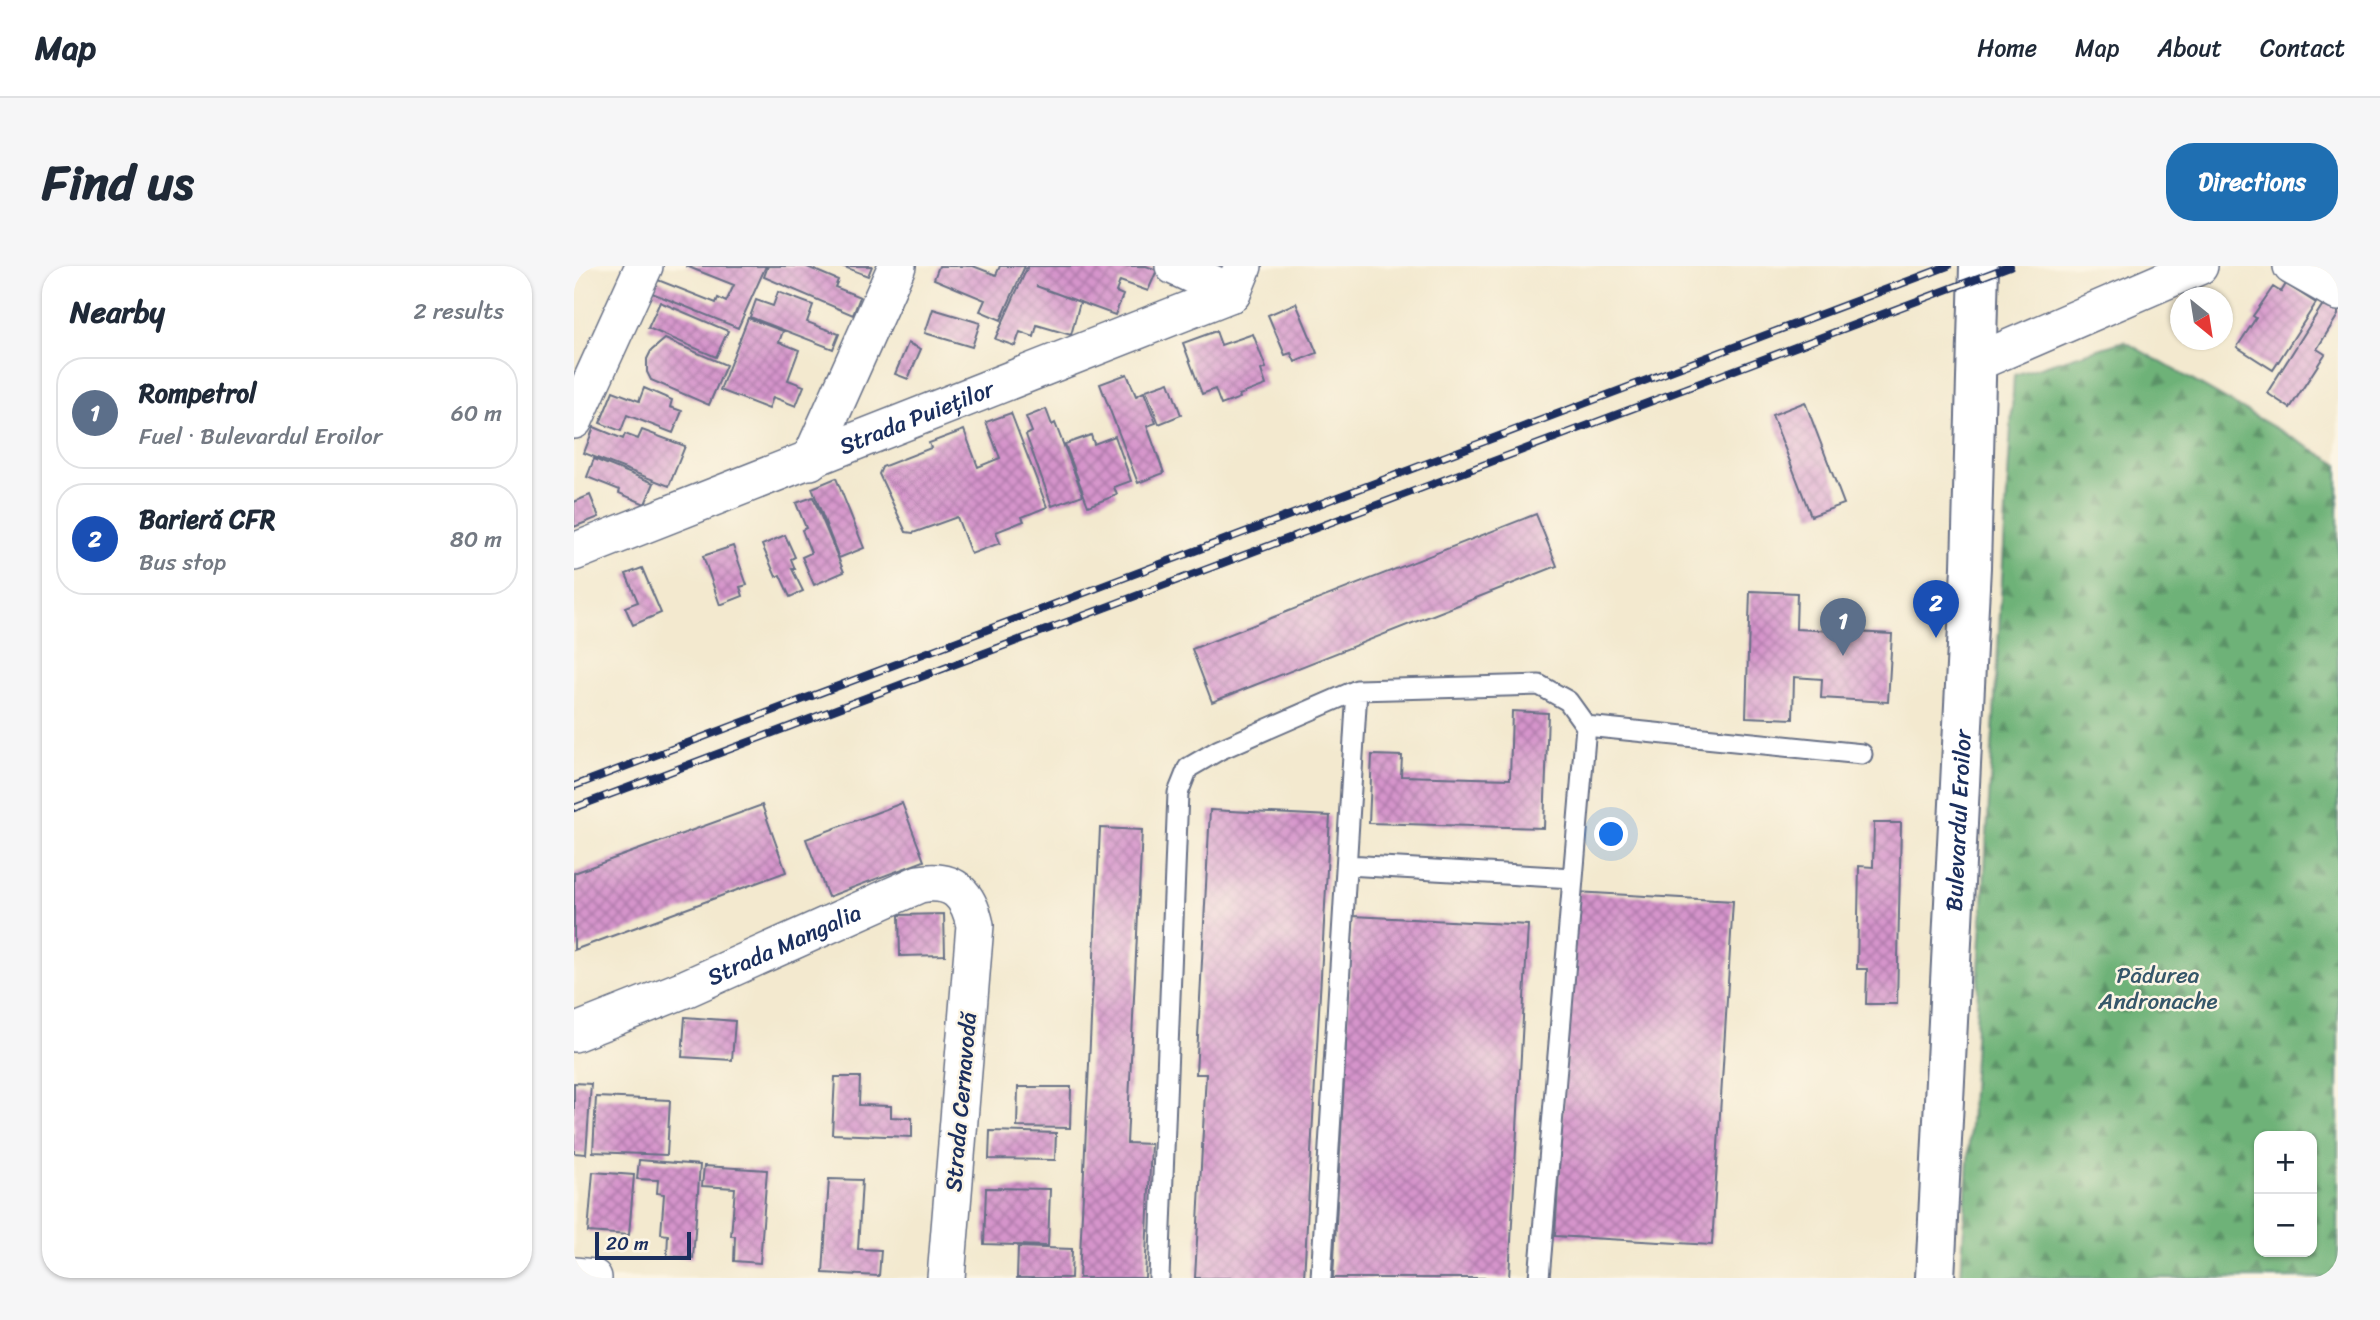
<!DOCTYPE html>
<meta charset="utf-8">
<style>
body{margin:0;font-family:Sriracha,sans-serif;background:#f6f6f7;color:#1f2937}
.controls{position:absolute;right:21px;bottom:21px;display:grid;overflow:hidden;border-radius:14px;box-shadow:0 2px 5px #0004}
.controls button{width:63px;height:63px;display:grid;place-items:center;padding:0;border:0;border-bottom:2px solid #e0e1e3;background:#fff;color:#1f2937;font:35px sans-serif}
.compass{position:absolute;left:1596px;top:21px;width:63px;height:63px;border-radius:50%;background:#fff;box-shadow:0 2px 5px #0004;rotate:150deg}
.scale{position:absolute;left:21px;bottom:18px;width:96px;box-sizing:border-box;padding-left:7px;border:4px solid #1b2f5e;border-top:0;font-size:19px;line-height:24px;white-space:nowrap;color:#1b2f5e;-webkit-text-stroke:5px #fcf5e5;paint-order:stroke}
.you{position:absolute;left:1038px;top:569px;width:24px;height:24px;margin:-18px;border:5px solid #fff;border-radius:50%;background:#1a73e8;box-shadow:0 0 0 10px #1a73e833}
.badge{display:grid;place-items:center;width:46px;height:46px;border-radius:50%;background:#1f6fb2;color:#fff;font-size:23px;font-weight:700}
.pin{position:absolute;translate:-50% -58px;filter:drop-shadow(0 2px 4px #0008)}
.pin::after{content:'';position:absolute;top:37px;width:24px;height:21px;background:inherit;clip-path:polygon(0 0,100% 0,50% 100%)}
.list{margin:0;padding:0;list-style:none}
h2{display:flex;justify-content:space-between;align-items:center;height:91px;margin:0;padding:0 28px;font-size:30px}
h2 small{font-size:23px;font-weight:400;color:#747a83}
.list li{display:grid;grid-template-columns:46px 1fr auto;gap:21px;align-items:center;box-sizing:border-box;height:112px;margin:0 14px 14px;padding:0 14px;border:2px solid #e0e1e3;border-radius:28px}
.list b{display:block;font-size:26px;white-space:nowrap}
.list p{margin:0;font-size:23px;white-space:nowrap;color:#747a83}
.list em{font-size:23px;font-style:normal;color:#747a83}
.map{position:relative;flex:none;width:1764px;height:1012px;overflow:hidden;border-radius:28px}
header{display:flex;align-items:center;gap:42px;box-sizing:border-box;height:98px;padding:0 35px;background:#fff;border-bottom:2px solid #e0e1e3}
header strong{font-size:33px}
nav{display:flex;gap:38px;margin-inline-start:auto;font-size:24px}
.intro{display:flex;align-items:center;justify-content:space-between;box-sizing:border-box;height:168px;padding:0 42px}
h1{margin:0;font-size:49px}
.button{padding:18px 32px;border-radius:28px;background:#1f6fb2;color:#fff;font-size:24px;font-weight:700}
main{display:flex;gap:42px;padding:0 42px}
aside{flex:1;background:#fff;border-radius:28px;box-shadow:0 2px 5px #0004}
.map>svg:first-child{display:block}
.forest{fill:url(#forest-firs);stroke:#44706b;stroke-width:2;fill-rule:evenodd}
.building{fill:url(#building-cross-hatch)}
.lines{fill:none;stroke-linecap:round;stroke-linejoin:round}
.service-casing{stroke:#677086;stroke-width:23}
.minor-casing{stroke:#677086;stroke-width:40}
.secondary-casing{stroke:#677086;stroke-width:42}
.service{stroke:#fff;stroke-width:19}
.minor{stroke:#fff;stroke-width:37}
.secondary{stroke:#fff;stroke-width:38}
.rail-casing{stroke:#1b2f5e;stroke-width:8}
.rail{stroke:#fcf5e5;stroke-width:5;stroke-dasharray:16;stroke-linecap:butt}
.labels{text-anchor:middle;dominant-baseline:central;stroke-width:5;stroke-linejoin:round;paint-order:stroke}
.street-label{font-size:23px;fill:#1b2f5e;stroke:#fcf5e5}
.park-label{font-size:23px;fill:#36576a;stroke:#fcf5e5}
</style>
<header>
<strong>Map</strong>
<nav><a>Home</a><a>Map</a><a>About</a><a>Contact</a></nav>
</header>
<div class="intro"><h1>Find us</h1><a class="button">Directions</a></div>
<main>
<aside>
<h2>Nearby<small>2 results</small></h2>
<ul class="list">
<li><span class="badge" style="background:#5c6f8a">1</span><div><b>Rompetrol</b><p>Fuel · Bulevardul Eroilor</p></div><em>60 m</em></li>
<li><span class="badge" style="background:#1a4fb4">2</span><div><b>Barieră CFR</b><p>Bus stop</p></div><em>80 m</em></li>
</ul>
</aside>
<div class="map">
<svg width="1764" height="1012" viewBox="0 0 1764 1012">
<defs>
<pattern id="forest-firs" width="22" height="20" patternUnits="userSpaceOnUse" patternTransform="scale(1.75)"><rect width="22" height="20" fill="#6eb278"/><path d="M5 1l3.5 6h-7zM16 11l3.5 6h-7z" fill="#5a9166"/></pattern>
<pattern id="building-cross-hatch" width="8" height="8" patternUnits="userSpaceOnUse" patternTransform="scale(1.75)"><rect width="8" height="8" fill="#d594cb"/><path d="M0 0l8 8M0 8l8-8" fill="none" stroke="#ac79a8"/></pattern>
</defs>
<rect width="100%" height="100%" fill="#fcf5e5"/>
<filter id="ink" filterUnits="userSpaceOnUse"><feTurbulence type="fractalNoise" baseFrequency=".0143" numOctaves="2"/><feDisplacementMap in="SourceGraphic" scale="14" xChannelSelector="R" yChannelSelector="G"/><feConvolveMatrix kernelMatrix="1 2 1 2 8 2 1 2 1" color-interpolation-filters="sRGB"/></filter>
<filter id="wash" filterUnits="userSpaceOnUse"><feTurbulence type="fractalNoise" baseFrequency=".00686" numOctaves="4" result="noise"/><feDisplacementMap in="SourceGraphic" scale="28" xChannelSelector="R" yChannelSelector="G"/><feGaussianBlur stdDeviation="1.57" result="paint"/><feColorMatrix in="noise" values="0 0 0 0 0 0 0 0 0 0 0 0 0 0 0 0 0 1.4 0 .05"/><feComposite in="paint" operator="in"/></filter>
<g filter="url(#wash)">
<rect width="100%" height="100%" fill="#f3e9cf"/>
<path class="forest" d="M1550 75 1764 198V1012H1387L1440 109ZM1685 870H1738V986H1685Z"/>
<g id="blocks">
<path class="building" d="M112 0H192L164 62 78 27 84 14 142 37 144 32 152 36 160 19Z
M194 0H231L264 14 261 21 286 31 279 49 190 11Z
M268 0H298L294 10Z
M365 0H399L422 9 426 0H451L427 54 406 45 411 34 360 13Z
M454 0H572L583 4 574 25 546 15 542 26 549 29 541 49 462 20 506 36 497 69 463 59 460 71 446 66 441 80 421 73Z
M1712 18 1742 37 1699 104 1663 81 1682 52 1679 50 1699 21 1707 26Z
M204 26 239 39 233 56 265 68 259 83 176 51 182 34 199 40Z
M1751 35 1764 44V49L1743 83 1751 88 1716 142 1693 127Z
M86 36 154 65 142 91 74 62Z
M722 37 743 87 721 96 717 87 711 89 694 49Z
M359 43 406 57 398 81 351 67Z
M174 52 209 65 205 76 225 84 214 114 230 120 222 140 199 131 195 143 146 124Z
M642 65 647 79 679 68 692 102 687 104 692 119 665 129 666 132 647 139 641 123 628 128 609 77Z
M91 73 152 99 135 139 77 114 73 106V93L77 85Z
M334 77 347 83 334 113 321 108Z
M553 108 562 130 570 126 582 157 573 160 590 207 564 217 526 118Z
M595 116 607 149 585 158 572 124Z
M70 122 98 134 96 141 108 145 99 167 53 149 47 165 26 157 39 125 65 135Z
M1231 136 1270 238 1237 250 1198 149Z
M472 143 478 159 481 157 509 229 478 240 452 169 458 166 452 151Z
M437 147 473 241 448 251 450 255 422 266 426 277 397 288 383 251 339 267 332 266 305 208 308 201 357 182 355 177 390 164 404 201 426 192 412 156Z
M20 161 49 173 51 168 64 173 68 164 111 180 95 220 10 187Z
M517 169 520 178 541 170 557 215 540 221 543 229 514 240 491 178Z
M20 193 80 217 71 238 45 227 46 224 13 211Z
M262 212 290 282 265 292 238 222Z
M16 229 25 251 0 261V236Z
M239 231 270 306 240 319 228 291 237 287 228 264 232 262 222 237Z
M962 248 983 300 638 436 618 383Z
M211 269 221 291 217 293 221 303H218L229 325 216 331 206 309 202 311 188 279Z
M159 280 173 319 166 321 169 330 146 339 129 290Z
M68 302 87 347 59 359 51 341 64 336 52 308Z
M1176 325 1223 327 1222 363 1318 368 1314 436 1247 432 1248 413 1220 411 1219 453 1172 451Z
M938 445 974 447 970 562 795 557 798 489 828 490 827 510 936 513Z
M328 537 350 595 254 631 232 573Z
M188 539 212 606 0 684V607Z
M636 544 756 550 730 1012H621L632 808H622Z
M1300 557H1327L1323 738H1292L1293 703H1283L1285 600 1299 601Z
M526 562 568 564 553 877 577 878 571 1012H505Z
M1002 626 1159 635 1138 979 981 970Z
M370 648 371 689 326 690 325 649Z
M779 650 954 659 935 1012H759Z
M111 751 161 755 158 794 108 791Z
M261 811H286L285 839 317 840V851L338 852V871L258 868Z
M0 817 17 818 12 888 0 887Z
M444 821H497L496 862 443 861Z
M22 831 96 834 93 889 19 886Z
M416 865 482 867 481 894 415 893Z
M65 894 126 899 119 992 93 990 94 969 87 968 90 928 83 927 84 914 63 913Z
M130 900 193 904 186 997 160 995 161 970H157L161 922 128 920Z
M19 906 60 909 55 969 14 966Z
M255 913 288 914 284 983 307 984 305 1010 249 1007Z
M412 922 476 923 474 980 410 978Z
M444 981 498 983 497 1012H443Z"/>
</g>
</g>
<g filter="url(#ink)">
<use href="#blocks" fill-opacity="0" stroke="#677086" stroke-width="2"/>
<g class="lines">
<g class="service-casing">
<path id="service" d="M773 599 999 612
M585 1012 604 527 614 502 645 484 783 424 965 419 994 435 1012 460
M747 1012 783 424
M965 1012 1012 460 1288 488"/>
</g>
<g class="minor-casing">
<g id="minor">
<path d="M600 0 658 27"/>
<path d="M1718 0 1764 26"/>
<path d="M1403 96 1625 0"/>
<path d="M0 154 70 0"/>
<path d="M236 195 323 0"/>
<path id="s1" d="M0 286 658 27 669 0"/>
<path id="s2" d="M0 767 113 722 345 618C379 612 394 627 401 659L372 1012"/>
<path d="M0 1010 19 1012"/>
</g>
</g>
<g class="secondary-casing">
<g id="secondary">
<path id="s3" d="M1361 1012 1397 301 1405 0"/>
</g>
</g>
<use href="#service" class="service"/>
<use href="#minor" class="minor"/>
<use href="#secondary" class="secondary"/>
<g class="rail-casing">
<path id="rail" d="M0 520 1374 0
M0 542 1436 0"/>
</g>
<use href="#rail" class="rail"/>
</g>
</g>
<g class="labels">
<g class="street-label">
<text stroke="none"><textPath href="#s1" startOffset="368">Strada Puieților</textPath></text>
<text stroke="none"><textPath href="#s3" startOffset="458">Bulevardul Eroilor</textPath></text>
<text stroke="none"><textPath href="#s2" startOffset="228">Strada Mangalia</textPath></text>
<text transform="translate(387 836) rotate(-85)">Strada Cernavodă</text>
</g>
<g class="park-label">
<text x="1584" y="709">Pădurea<tspan x="1584" dy="26">Andronache</tspan></text>
</g>
</g>
</svg>
<div class="controls">
<button>+</button>
<button>−</button>
</div>
<svg class="compass" viewBox="-18 -18 36 36"><path d="M0-13l5 13h-10z" fill="#e53935"/><path d="M0 13l5-13h-10z" fill="#747a83"/></svg>
<div class="scale">20 m</div>
<div class="you"></div>
<div class="pin badge" style="left:1269px;top:390px;background:#5c6f8a">1</div>
<div class="pin badge" style="left:1362px;top:372px;background:#1a4fb4">2</div>
</div>
</main>
